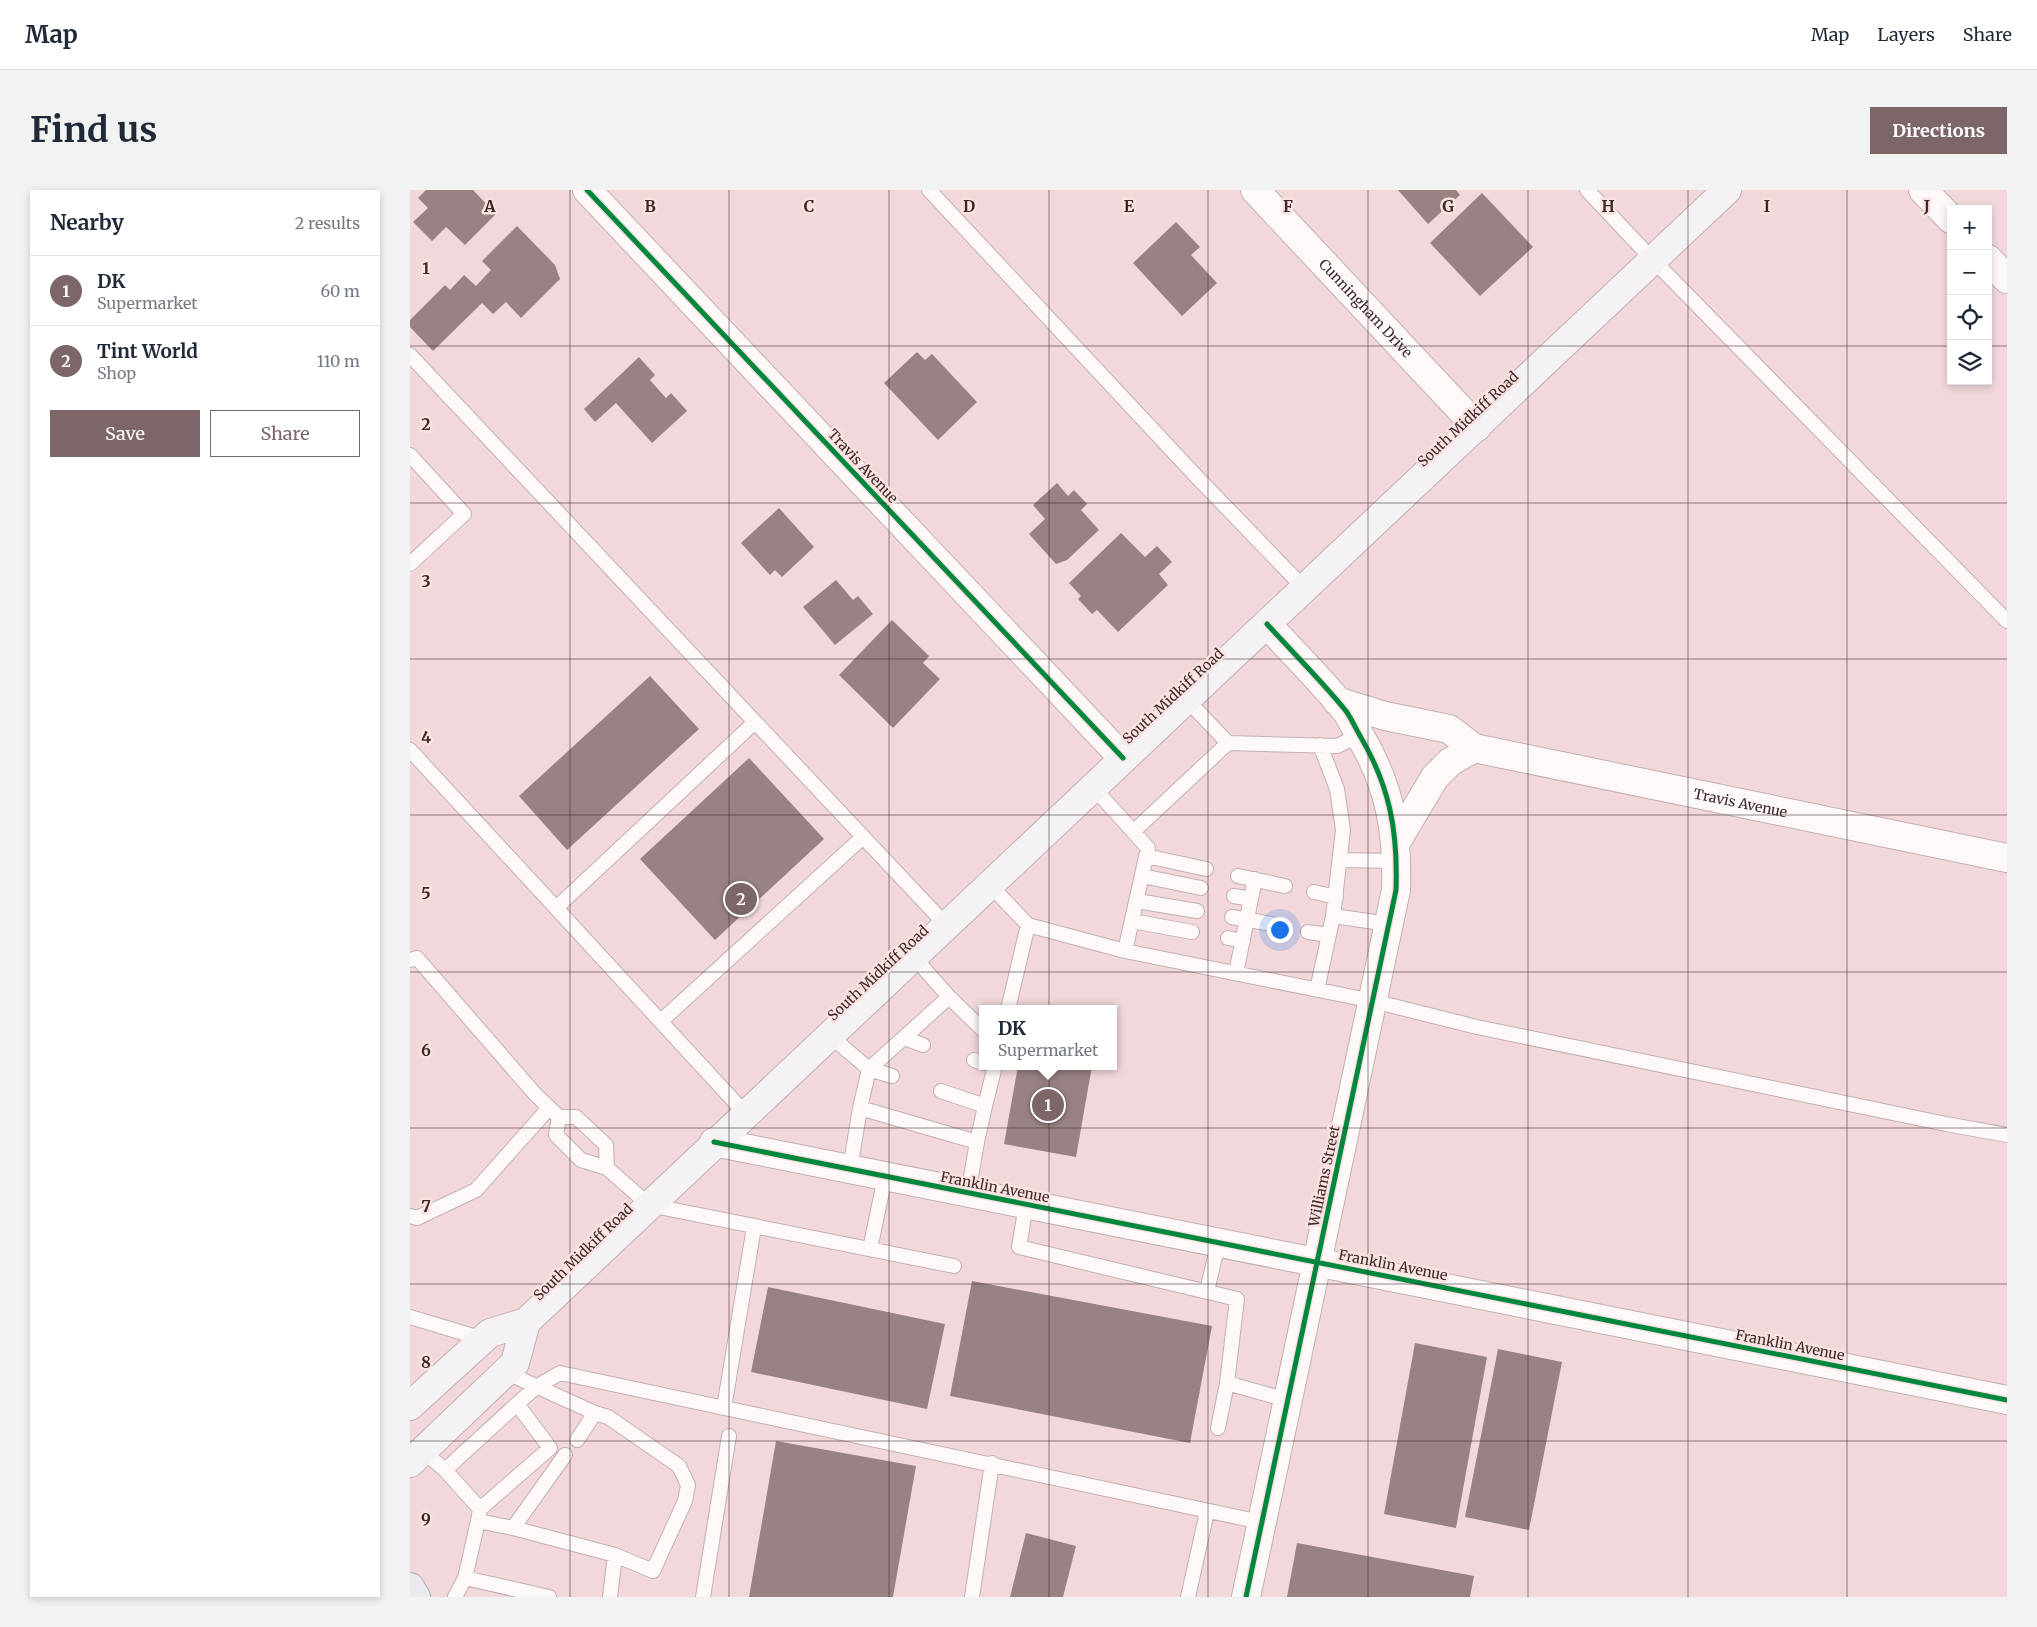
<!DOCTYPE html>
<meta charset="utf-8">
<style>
body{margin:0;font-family:Merriweather,serif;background:#f2f2f3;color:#1f2937}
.controls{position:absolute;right:15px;top:15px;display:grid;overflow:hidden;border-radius:0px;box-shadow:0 2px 8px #0003}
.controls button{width:45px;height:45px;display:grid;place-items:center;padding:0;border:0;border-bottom:1px solid #e0e1e3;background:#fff;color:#1f2937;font:25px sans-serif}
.you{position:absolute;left:869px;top:739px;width:18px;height:18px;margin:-12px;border:4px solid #fff;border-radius:50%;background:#1a73e8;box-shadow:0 0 0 8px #1a73e833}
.badge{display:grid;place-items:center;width:32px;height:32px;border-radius:50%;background:#7c6667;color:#fff;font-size:16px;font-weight:700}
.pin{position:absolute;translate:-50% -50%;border:2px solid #fff;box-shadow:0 1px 5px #0006}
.popup{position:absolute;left:569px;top:815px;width:138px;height:65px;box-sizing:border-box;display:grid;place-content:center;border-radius:0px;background:#fff;filter:drop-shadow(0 1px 4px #0005);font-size:16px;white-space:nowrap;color:#747a83}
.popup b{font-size:19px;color:#1f2937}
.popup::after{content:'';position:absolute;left:50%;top:100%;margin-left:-10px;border:10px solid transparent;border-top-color:#fff}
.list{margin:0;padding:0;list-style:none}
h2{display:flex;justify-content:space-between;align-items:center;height:65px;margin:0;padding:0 20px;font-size:21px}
h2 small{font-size:16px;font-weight:400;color:#747a83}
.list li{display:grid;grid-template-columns:32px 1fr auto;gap:15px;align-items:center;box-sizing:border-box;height:70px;padding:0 20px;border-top:1px solid #e0e1e3}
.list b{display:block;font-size:19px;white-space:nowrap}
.list p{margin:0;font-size:16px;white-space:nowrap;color:#747a83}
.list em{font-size:16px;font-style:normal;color:#747a83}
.actions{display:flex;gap:10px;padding:15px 20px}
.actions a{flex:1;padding:11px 0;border:1px solid #7c6667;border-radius:0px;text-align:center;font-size:18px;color:#7c6667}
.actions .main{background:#7c6667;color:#fff}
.icon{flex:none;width:28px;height:28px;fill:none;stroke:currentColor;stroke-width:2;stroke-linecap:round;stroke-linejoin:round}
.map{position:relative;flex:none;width:1597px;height:1407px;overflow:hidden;border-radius:0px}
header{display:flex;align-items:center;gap:30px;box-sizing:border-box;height:70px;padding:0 25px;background:#fff;border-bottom:1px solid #e0e1e3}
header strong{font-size:24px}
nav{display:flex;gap:28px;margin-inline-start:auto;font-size:18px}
.intro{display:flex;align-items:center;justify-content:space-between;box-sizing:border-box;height:120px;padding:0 30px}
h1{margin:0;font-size:35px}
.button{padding:12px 22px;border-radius:0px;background:#7c6667;color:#fff;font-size:18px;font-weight:700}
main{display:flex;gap:30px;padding:0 30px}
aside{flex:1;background:#fff;border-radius:0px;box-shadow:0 2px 8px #0003}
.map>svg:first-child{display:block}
.building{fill:#998284}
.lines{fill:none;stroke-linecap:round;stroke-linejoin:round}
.service-casing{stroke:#c4afb0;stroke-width:16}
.minor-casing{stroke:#c4afb0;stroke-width:30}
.secondary-casing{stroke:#c4afb0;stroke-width:30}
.primary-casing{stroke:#b2abb4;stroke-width:30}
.service{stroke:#fdf9f9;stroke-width:14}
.minor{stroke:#fdf9f9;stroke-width:28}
.secondary{stroke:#f4f2f4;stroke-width:28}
.primary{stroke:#eaeaef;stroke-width:28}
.cycleway-casing{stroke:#fae2e3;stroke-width:8}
.cycleway{stroke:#00873e;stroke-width:5}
.grid{fill:none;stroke:#3d2829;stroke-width:1;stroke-opacity:0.55}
.labels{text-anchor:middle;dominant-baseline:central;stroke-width:5;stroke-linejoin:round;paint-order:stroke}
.street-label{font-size:14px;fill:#3d2829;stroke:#fae2e3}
.grid-label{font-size:16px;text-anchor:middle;font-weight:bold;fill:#3d2829;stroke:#fae2e3;stroke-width:5;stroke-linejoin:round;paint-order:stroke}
</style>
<header>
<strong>Map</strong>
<nav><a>Map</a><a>Layers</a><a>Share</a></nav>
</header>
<div class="intro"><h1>Find us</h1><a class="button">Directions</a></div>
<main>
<aside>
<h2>Nearby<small>2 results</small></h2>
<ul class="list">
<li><span class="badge">1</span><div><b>DK</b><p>Supermarket</p></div><em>60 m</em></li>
<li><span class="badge">2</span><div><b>Tint World</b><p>Shop</p></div><em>110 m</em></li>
</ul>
<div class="actions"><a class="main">Save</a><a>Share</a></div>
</aside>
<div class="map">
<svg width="1597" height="1407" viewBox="0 0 1597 1407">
<rect width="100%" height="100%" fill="#f2d8da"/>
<path class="building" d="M16 0H63L86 24 55 55 36 37 22 51 3 32 18 18 8 8Z
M988 0H1046L1050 5 1018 34Z
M1072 3 1123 57 1070 106 1020 53Z
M766 32 790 57 781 65 807 93 772 126 723 73Z
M107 36 145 75 150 89 111 128 96 112 83 124 72 113 23 161 0 137V130L35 95 40 100 54 85 66 96 81 80 72 71Z
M507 162 515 170 522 164 567 212 528 250 474 193Z
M229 167 245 185 240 190 256 208 261 203 277 221 242 253 206 213 185 232 174 219Z
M647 293 658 306 664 300 677 314 671 320 689 340 657 370 646 374 619 344 635 329 623 315Z
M369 318 404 357 372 387 365 380 360 385 331 353Z
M711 343 735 367 747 356 762 372 749 384 758 395 708 442 687 420 682 424 668 409 671 406 659 393Z
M426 390 443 410 448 406 463 424 425 455 393 417Z
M482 430 519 466 513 473 530 489 483 538 429 485Z
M240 486 289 539 157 660 109 606Z
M339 568 414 649 305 750 230 669Z
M608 876H682L666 967 594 954Z
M562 1091 802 1136 780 1253 540 1206Z
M358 1097 535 1134 517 1219 341 1182Z
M1005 1153 1077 1167 1046 1338 974 1324Z
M1088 1159 1152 1172 1119 1340 1055 1327Z
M366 1251 506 1276 483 1407H339Z
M616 1343 666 1356 653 1407H600Z
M887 1353 1064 1386 1060 1407H877Z"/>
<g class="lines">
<g class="service-casing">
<path id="service" d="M519 0 785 285 895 399
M1177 0 1243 70 1597 431
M0 165 536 735
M0 265 54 324 0 374
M776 509 818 553 927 556 950 545
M910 555 927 599 933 640 923 726 979 734
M0 560 146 718
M682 596 738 658 715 761
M724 641 818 553
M736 666 796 679
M930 670 987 671
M732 686 791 698
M828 686 875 696
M579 694 618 735 715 761 963 811 1067 837 1536 934 1597 945
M904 702 926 707
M824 706 841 709
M727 711 787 721
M822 727 867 735
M722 731 782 742
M898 742 919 745
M818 748 833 751
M0 770 7 768 125 904 149 927H166L196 955 197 978
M826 783 845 689
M907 800 923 726
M539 807 573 840
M598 819 618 735
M251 831 453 647
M419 845 459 879 539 807 503 766
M494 848 513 855
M564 870 573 873
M531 901 575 916 585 876
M450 918 567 952
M335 923 146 718 345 532
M149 927 146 945 171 970 197 978 239 1015 544 1076
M440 979 450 918 459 879 482 886
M558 1004 567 952 575 916
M616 1015 609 1057 827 1109 817 1193
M0 1026 7 1028 66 1000 139 918
M460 1059 475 987
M797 1101 808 1054
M0 1127 73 1149
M95 1182 185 1223 198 1227 269 1276 278 1295 275 1311 243 1381 205 1365
M107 1214 126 1197 150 1183 851 1332
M314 1218 344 1037
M808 1238 817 1193 877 1210
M167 1250 185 1223
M13 1261 35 1280
M68 1331 70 1319 140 1258 107 1214 35 1280 70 1319
M103 1338 155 1265
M45 1407 55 1388
M139 1407 55 1388 68 1331 103 1338 205 1365 200 1407
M293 1407 319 1246
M562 1407 582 1273
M778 1407 797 1322"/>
</g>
<g class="minor-casing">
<g id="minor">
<path d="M177 0 713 568"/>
<path id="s1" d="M845 0 1067 237"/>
<path d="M1513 0 1541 29"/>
<path d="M1578 69 1597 89"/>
<path id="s2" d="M927 511 975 526 1039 539 1064 558 1597 668"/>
<path d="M985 654 1025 587 1040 572 1064 558"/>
<path d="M304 952 1597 1210"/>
<path d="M836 1407 986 700C988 641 980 596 949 544 945 537 941 528 936 521 912 491 883 463 857 434"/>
</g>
</g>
<g class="secondary-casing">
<path id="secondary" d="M0 1216 80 1143 116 1132 1317 0
M0 1273 105 1173 116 1132"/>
</g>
<g class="primary-casing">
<path id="primary" d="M0 1397 6 1407"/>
</g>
<use href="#service" class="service"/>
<use href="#minor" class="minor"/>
<use href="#secondary" class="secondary"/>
<use href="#primary" class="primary"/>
<g class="cycleway-casing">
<path id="cycleway" d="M177 0 713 568
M304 952 1597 1210
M836 1407 986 700C988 641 980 596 949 544 945 537 941 528 936 521 912 491 883 463 857 434"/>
</g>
<use href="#cycleway" class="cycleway"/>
</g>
<path class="grid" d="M160 0V1407M319 0V1407M479 0V1407M639 0V1407M798 0V1407M958 0V1407M1118 0V1407M1278 0V1407M1437 0V1407M0 156H1541M1578 156H1597M0 313H1597M0 469H1597M0 625H1597M0 782H1597M0 938H1597M0 1094H1597M0 1251H1597"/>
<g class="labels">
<g class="street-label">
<text stroke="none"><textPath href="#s1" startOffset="162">Cunningham Drive</textPath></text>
<text transform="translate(1058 229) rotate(-43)">South Midkiff Road</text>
<text transform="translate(453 276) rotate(47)">Travis Avenue</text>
<text transform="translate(763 506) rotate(-43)">South Midkiff Road</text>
<text stroke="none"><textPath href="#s2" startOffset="419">Travis Avenue</textPath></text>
<text transform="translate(468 783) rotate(-43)">South Midkiff Road</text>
<text transform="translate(914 986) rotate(-78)">Williams Street</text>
<text transform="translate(585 997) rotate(11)">Franklin Avenue</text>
<text transform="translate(173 1062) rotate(-44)">South Midkiff Road</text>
<text transform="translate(983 1075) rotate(11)">Franklin Avenue</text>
<text transform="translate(1380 1155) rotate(11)">Franklin Avenue</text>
</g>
</g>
<g class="grid-label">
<text x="80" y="22">A</text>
<text x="240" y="22">B</text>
<text x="399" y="22">C</text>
<text x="559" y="22">D</text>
<text x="719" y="22">E</text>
<text x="878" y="22">F</text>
<text x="1038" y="22">G</text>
<text x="1198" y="22">H</text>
<text x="1357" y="22">I</text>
<text x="1517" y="22">J</text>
<text x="16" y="84">1</text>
<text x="16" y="240">2</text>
<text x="16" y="397">3</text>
<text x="16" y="553">4</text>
<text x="16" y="709">5</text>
<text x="16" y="866">6</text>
<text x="16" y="1022">7</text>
<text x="16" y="1178">8</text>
<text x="16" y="1335">9</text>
</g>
</svg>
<div class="controls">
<button>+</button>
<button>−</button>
<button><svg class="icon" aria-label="locate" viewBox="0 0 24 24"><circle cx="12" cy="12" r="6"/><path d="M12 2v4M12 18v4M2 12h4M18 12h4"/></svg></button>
<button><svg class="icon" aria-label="layers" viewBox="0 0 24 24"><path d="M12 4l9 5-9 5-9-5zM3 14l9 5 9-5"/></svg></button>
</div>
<div class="you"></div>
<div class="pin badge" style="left:638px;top:915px">1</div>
<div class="popup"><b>DK</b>Supermarket</div>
<div class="pin badge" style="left:331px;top:709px">2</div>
</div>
</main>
